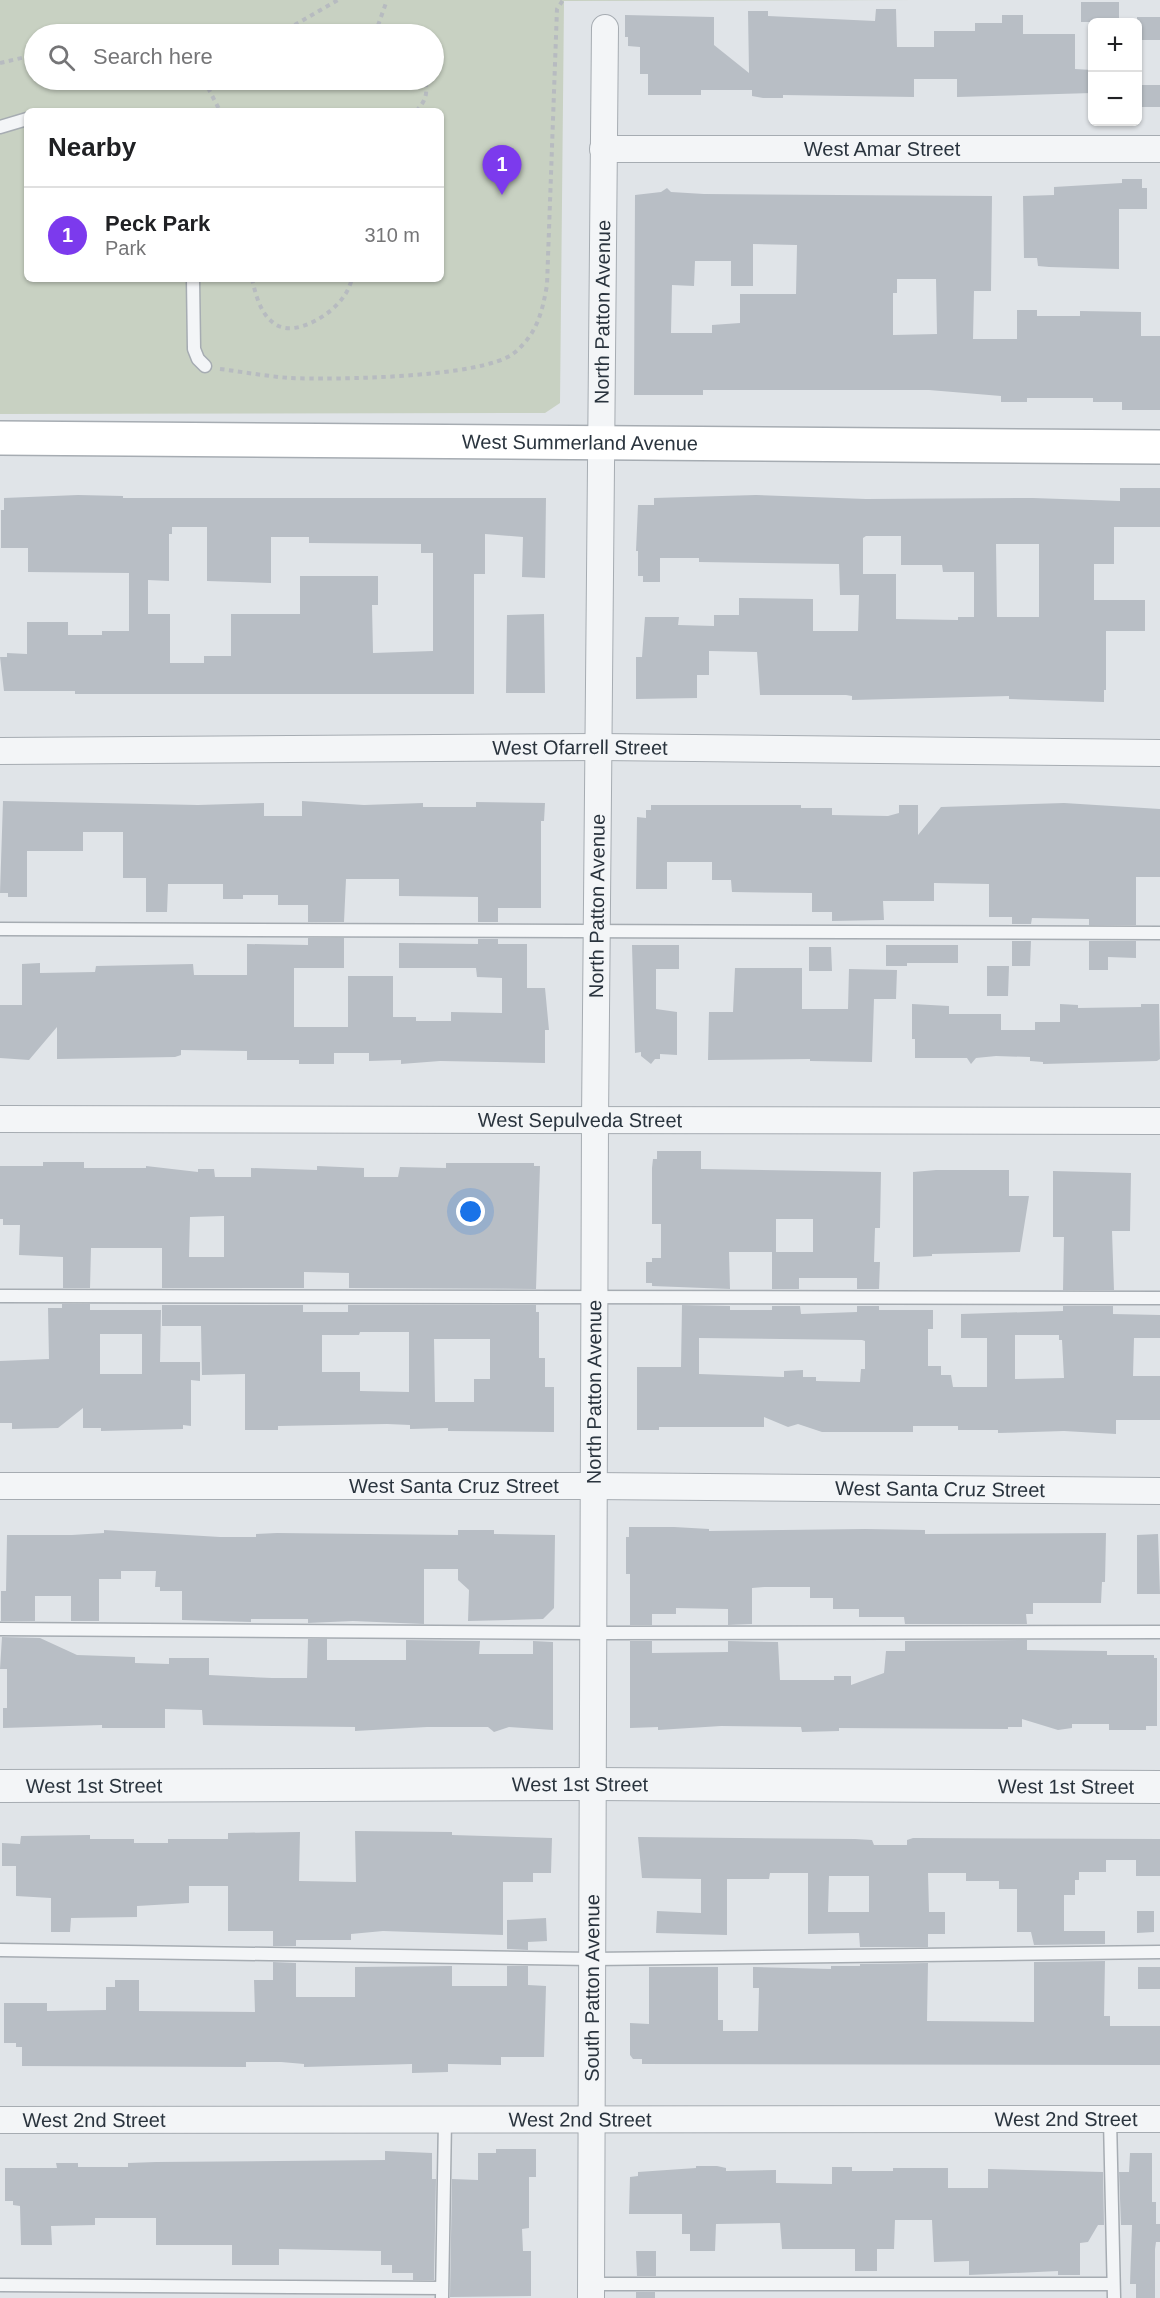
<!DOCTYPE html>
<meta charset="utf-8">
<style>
body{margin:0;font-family:Arial,sans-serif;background:#f6f6f6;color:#202124}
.controls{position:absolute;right:18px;top:18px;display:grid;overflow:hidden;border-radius:9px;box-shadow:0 2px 4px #0004}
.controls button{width:54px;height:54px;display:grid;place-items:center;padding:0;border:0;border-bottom:2px solid #e0e0e0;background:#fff;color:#202124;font:30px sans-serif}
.you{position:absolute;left:471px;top:1212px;width:21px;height:21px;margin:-15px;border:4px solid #fff;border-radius:50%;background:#1a73e8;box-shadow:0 0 0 9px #1a73e833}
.badge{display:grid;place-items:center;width:39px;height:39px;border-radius:50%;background:#7c3aed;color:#fff;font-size:20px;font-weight:700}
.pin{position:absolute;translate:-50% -50px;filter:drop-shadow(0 2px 3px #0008)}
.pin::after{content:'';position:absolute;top:32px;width:21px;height:18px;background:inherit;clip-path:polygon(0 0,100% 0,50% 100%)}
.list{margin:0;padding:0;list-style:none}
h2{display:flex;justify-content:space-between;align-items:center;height:78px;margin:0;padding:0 24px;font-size:26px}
h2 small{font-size:20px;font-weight:400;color:#757577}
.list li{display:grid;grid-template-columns:39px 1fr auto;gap:18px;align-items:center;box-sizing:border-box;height:96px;padding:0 24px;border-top:2px solid #e0e0e0}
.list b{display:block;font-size:22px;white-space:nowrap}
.list p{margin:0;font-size:20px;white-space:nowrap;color:#757577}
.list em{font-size:20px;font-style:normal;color:#757577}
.icon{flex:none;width:33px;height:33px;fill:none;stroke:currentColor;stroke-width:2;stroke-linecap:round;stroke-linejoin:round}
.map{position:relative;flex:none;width:1160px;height:2298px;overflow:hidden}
.search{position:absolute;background:#fff;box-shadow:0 2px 4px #0004;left:24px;top:24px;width:420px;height:66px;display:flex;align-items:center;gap:15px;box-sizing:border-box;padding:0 21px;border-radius:33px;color:#757577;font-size:22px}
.panel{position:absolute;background:#fff;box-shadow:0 2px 4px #0004;left:24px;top:108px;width:420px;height:174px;border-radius:9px}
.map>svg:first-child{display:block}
.green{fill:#c8d1c2;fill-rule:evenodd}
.building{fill:#b8bec5;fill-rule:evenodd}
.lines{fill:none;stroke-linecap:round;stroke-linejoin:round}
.service-casing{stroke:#a6acb2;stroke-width:15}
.minor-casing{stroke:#a6acb2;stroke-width:28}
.tertiary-casing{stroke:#a6acb2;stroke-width:34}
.secondary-casing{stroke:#a6acb2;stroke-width:36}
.path{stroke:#b7bbc0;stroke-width:4;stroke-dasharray:4.5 4.5;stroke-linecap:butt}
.service{stroke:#f3f5f7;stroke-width:12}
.minor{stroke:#f3f5f7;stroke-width:26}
.tertiary{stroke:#f3f5f7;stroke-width:32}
.secondary{stroke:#fff;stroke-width:33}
.labels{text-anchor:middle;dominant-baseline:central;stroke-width:4.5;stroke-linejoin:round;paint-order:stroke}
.street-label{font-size:20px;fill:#2a343e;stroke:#f0f3f6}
</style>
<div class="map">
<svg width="1160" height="2298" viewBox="0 0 1160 2298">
<rect width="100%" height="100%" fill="#e0e4e8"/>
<path class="green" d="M0 0H916L564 1 560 403 545 413 0 414ZM34 34H434V80H34ZM27 111H441V279H27Z"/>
<path class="building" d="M1081 2H1119V22H1081Z
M876 9H896L897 47H934V31H975V23H1002V15H1023V34H1075V69L1092 70V93L957 97V79H914V97L783 95V98H763L752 96V90H701V95H648V74H640V47L628 46V37H625V15L714 17V45L749 73 748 11H768V16L875 21Z
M1137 17H1160V40H1137Z
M1137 85H1160V107H1137Z
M1122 179H1142V188H1147V209H1119V269L1049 267 1038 266 1037 258H1024L1023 196 1054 195V187L1122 183Z
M667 188 671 192 704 194 992 196 991 291H974L973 339H1017V310H1037V316H1080V311L1141 312V336H1160V410H1122V402H1093V398H1027V402H1001V396L929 390H703V395H634L635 195 661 192ZM753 244 797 245 796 294H740V323L712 325V333H671L672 285 694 286 695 261H731V286H753ZM897 279H936L937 334 893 335V293H897Z
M1120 488H1160V527H1114V564H1094V600H1145V631H1106V690H1104V702L1009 699V696L852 700V696L846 695H760L757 652 709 651V675H697V698L636 699V657H642L645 617H679L678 625 714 626V615H739V598L813 599V631H858L859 595H840L839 564 699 562V558H660V582H643V576H638V551H636L638 505H654V498L756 495 866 499 1033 498 1120 501ZM866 536H901V565H942L943 572H974V617H958V620L896 619V574H863V538ZM996 544H1039V617H997Z
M78 495 123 496V498H546L545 578 522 577 523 537 485 534V574H474V694H75V691H4L0 657H7V653L27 654V622H68V635H102V631H129V573L28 572V548H1V510H4V498ZM172 527H207V581L271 583V537H309V543L421 544V553H433V651L373 653 372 605H378V576H300V614H231V656H204V663H170V614H148V580L169 581V534H172Z
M544 614 545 693H506L507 615Z
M3 801 198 805 264 803V816H302V801L364 805 423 803V807H476V802L545 803 544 821H541V908H498V922H478V897L399 896V879H346L344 922H308V905H278V895H243V899H223V884H168L167 912H146V878H123V832H83V851H27V897H8V893H0Z
M1064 803 1160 809V877H1136V925H1089V919L1032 918 1031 924H1012V917H989V884L934 883V901H883L884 920 832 921V912H812V893L732 892 731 880H712V862H667V889H636L637 817 646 818V810H651V805H801V808H832V815L888 816 899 813V805H918V835L941 807Z
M308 938H344V968H294V1027H348V976H393V1017H416V1021H451V1012L502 1013V978L477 977 476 968H399V943L478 944V939H498V944H527V988H545L549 1030H545V1063L440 1061 401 1064V1060L369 1061V1053H334V1064H299V1060H247V1051L181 1050V1055L175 1057 57 1059V1027L29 1060 0 1058V1005H22V964L40 963V973L95 972 96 966 193 964 194 975H247V944L308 945Z
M1012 941H1031L1030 966H1012Z
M1089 941H1136V958L1108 957V970H1089Z
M632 945H679V969H656V1009L677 1012V1055L660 1054V1059H655L651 1064 641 1056V1052L635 1053Z
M886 945H958V963H907V966H886Z
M809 947H831L832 971H809Z
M987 966H1009L1008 996H987Z
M735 968H802V1009H848L849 969 897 970 896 999H874L872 1062 810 1061V1059L708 1060 709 1012H733Z
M912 1004 949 1006V1014H1001V1030H1035V1022H1060V1004L1078 1005V1008L1141 1007V1004H1159L1160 1059 1157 1061 1043 1064V1062L1030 1061V1057L996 1056 976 1058 971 1064 967 1058H915V1039H912Z
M657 1151H701V1169L881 1172 880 1228H875L874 1262H880L879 1289H857V1278H799V1289H772V1252H729L730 1289 652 1286V1283H646V1262H652V1258H661V1224H652V1168L653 1159H657ZM776 1219H813V1252H776Z
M43 1162H84V1168H146V1166L198 1172V1169H214L215 1177H251V1168L317 1170V1166L364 1168V1177H398L400 1167 446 1168V1163H534V1166H540L536 1289 349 1288V1273L304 1272V1288H162V1248H91L90 1288H63V1257L19 1255 20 1225H3V1219H0V1166H43ZM224 1216V1257H189L190 1217Z
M936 1170H1009V1196H1029L1020 1252 932 1254V1256L913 1257V1172Z
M1053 1171 1131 1173 1130 1231H1112L1114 1290H1063L1064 1237H1053Z
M62 1304H90V1310H161L160 1362H200V1381L191 1380V1426L183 1425V1429L101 1431V1428H83V1408L58 1428 12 1429V1423H0V1361L49 1359 48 1308H62ZM100 1334H142V1374H100Z
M162 1305H303V1312H348V1305H536V1312H539V1358H545V1387H554V1432L448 1431V1428L410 1429V1425L387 1424 278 1426V1430H245V1374L202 1375 201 1326H162ZM360 1332H409V1392L360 1391V1372H322V1335H359ZM434 1339H490V1379H474V1402H435Z
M682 1305 730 1306V1310H772V1306H800L801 1314 857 1312V1306H879V1310H933V1329H928V1366H941V1375H951L953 1387H987V1338H961V1314L1063 1311V1306H1113V1314L1160 1315V1338H1134L1133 1376H1160V1420H1116V1434L1064 1431 998 1433V1430H958V1426H913V1432H822L798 1424 788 1427 764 1417V1427H659V1430H637V1367H681ZM1015 1335H1059V1340H1062L1064 1378 1015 1379ZM699 1338 862 1340 865 1341V1369H861L860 1382 816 1381V1377H803V1370L784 1371V1377L699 1374Z
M629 1527H674L709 1529V1531L865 1529 925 1530V1534L1106 1533 1105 1582H1102L1101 1603H1033V1614H1026L1027 1624H905L904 1617H859V1609H833V1598H810V1587H764L752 1588V1624L728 1625V1609L676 1608V1614H652V1625H630V1574H626V1537H629Z
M104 1530 220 1537H256V1534L277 1533 458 1535V1530H494V1534L555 1535 554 1608 543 1619 468 1621 469 1590 458 1580V1569H424V1624L353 1621 308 1623V1619H251V1622L182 1620V1591H160V1587H155L156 1571H121V1579H99V1621H71V1596H35V1621H1V1591H6L7 1535H72L104 1533Z
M1158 1534 1160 1594H1137V1535Z
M2 1637 40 1638 77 1655 135 1657V1663L169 1664V1658H209V1675L272 1678H307L308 1639H327V1660H406V1640L480 1641 479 1654H533V1641L553 1642V1730L509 1727 494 1732 488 1727H427L355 1731V1727L203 1725 202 1710 165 1709V1728H102V1725L3 1728V1708H7V1669H0Z
M1027 1640V1650L1107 1651V1655H1154V1658H1157V1726H1146V1730H1109V1724H1072V1728L1058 1730 1022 1719V1727H1008V1729L839 1728V1731L802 1732 801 1727 721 1726 658 1730V1727L630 1728V1641H652V1653L728 1652V1641L778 1642 780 1680H834V1676H851V1685L884 1673 886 1651H905V1641Z
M355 1831 452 1832V1835L552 1838 551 1873H533V1882H503V1935L383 1931 351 1934V1940H296V1946H273V1931H228V1886H189V1903L137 1906V1917L71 1918 70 1932H51V1898L16 1896V1866H2V1843L20 1844 21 1836 90 1835V1839H134V1843H168V1839H228V1833L300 1832 299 1881 356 1882Z
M638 1837 855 1839 872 1840 874 1845H907V1840L913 1838 1160 1839V1876H1136V1860H1106V1872H1079V1880H1075V1895H1064V1931H1105V1944L1034 1945 1031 1932H1017V1889H999V1881H966V1873H928L929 1912H945V1934H928V1947H860L859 1933 808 1934V1873H770L769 1879H727V1935L656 1933 657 1911 701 1913V1879L642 1878ZM829 1876H869V1912H828Z
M1137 1911H1154V1932L1137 1933Z
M546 1918 547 1941 528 1942V1950L507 1949V1920Z
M1105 1961 1104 2016H1110V2026H1160V2065L642 2064V2059H633L630 2055V2023L649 2024V1967H718V2020H723V2031H758L759 1988H753V1967L831 1969V1966H860V1964L928 1963 927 2021 1034 2022V1962Z
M273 1962 296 1963V1997H355V1967L452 1966V1986H507V1966H528V1985L546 1986 544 2057H501V2065L448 2064V2072L412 2073V2064L304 2067V2064L281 2062H246V2067L22 2066V2047H16V2043H4V2003H47V2011L106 2010V1987H115V1980H139V2011L255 2012 254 1980H273Z
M1138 1967H1160V1989H1138Z
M496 2149H536V2177H529V2228L522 2229 523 2251H531V2296L450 2297 452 2179 478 2180V2153H496Z
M385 2151 432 2153V2179H436L434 2280H413V2273H392V2265H381V2251L279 2249V2265H232V2245H156V2218H95V2225L51 2226 52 2245H21L20 2206 13 2205V2201H5V2168H57L56 2163H78V2167H128V2163L156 2162 385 2160Z
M1130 2153H1152V2202H1156V2224H1160V2242H1156L1155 2249V2298H1136V2284H1130L1132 2225H1121L1119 2172H1129Z
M696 2166H717L726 2168V2171L776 2170V2183L832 2184V2167H852V2171H893V2168H948V2188H988V2169L1103 2172 1104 2225H1098L1088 2242 1080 2243V2275H1058V2271L969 2275V2261L934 2262 932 2220H895L894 2249H877V2271H855V2249H782L780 2223 716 2224 715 2251H690V2234H682V2214H629L630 2177 638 2176V2172L696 2168Z
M636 2251H656V2276H637Z
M636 2292H655V2298H636Z"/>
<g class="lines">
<g class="service-casing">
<path id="service" d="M0 127 27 119
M193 279 194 349 198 359 205 366
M0 929 1160 933
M0 1296 1160 1298
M0 1629 593 1633 1160 1632
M0 1950 592 1959 1160 1952
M1110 2119 1114 2298
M591 2284H1113
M0 2285 442 2288
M442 2298 445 2119"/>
</g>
<g class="minor-casing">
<g id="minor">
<path id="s1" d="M603 149H1160"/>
<path id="s2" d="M0 751 600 747 1160 753"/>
<path id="s3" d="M0 1119 1160 1121"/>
<path id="s4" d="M0 1486H593L1160 1491"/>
<path id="s5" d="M0 2120 1160 2119"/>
<path id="s6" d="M591 2298 595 1121 605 28"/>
</g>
</g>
<g class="tertiary-casing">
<g id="tertiary">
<path id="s7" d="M0 1786 593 1784 1160 1787"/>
</g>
</g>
<g class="secondary-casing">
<g id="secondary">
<path id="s8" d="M0 438 1160 447"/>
</g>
</g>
<path class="path" d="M279 34 338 0
M375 34 387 0
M0 63 34 55
M204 80 220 111
M416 111C426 101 428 93 425 80
M252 279C256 295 260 314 275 324 295 338 333 314 344 296 348 291 350 285 352 279
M220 369C243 372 266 376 289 378 332 380 483 378 514 353 537 334 542 313 547 285L557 9 563 0"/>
<use href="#service" class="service"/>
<use href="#minor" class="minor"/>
<use href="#tertiary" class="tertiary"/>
<use href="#secondary" class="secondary"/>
</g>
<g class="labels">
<g class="street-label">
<text stroke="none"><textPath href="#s1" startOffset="279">West Amar Street</textPath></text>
<text stroke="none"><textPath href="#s6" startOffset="1986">North Patton Avenue</textPath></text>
<text stroke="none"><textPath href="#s8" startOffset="580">West Summerland Avenue</textPath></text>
<text stroke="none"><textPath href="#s2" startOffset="580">West Ofarrell Street</textPath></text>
<text stroke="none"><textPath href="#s6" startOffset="1392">North Patton Avenue</textPath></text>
<text stroke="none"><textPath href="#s3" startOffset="580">West Sepulveda Street</textPath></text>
<text stroke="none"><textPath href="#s6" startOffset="906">North Patton Avenue</textPath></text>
<text stroke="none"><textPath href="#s4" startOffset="454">West Santa Cruz Street</textPath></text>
<text stroke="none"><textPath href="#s4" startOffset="940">West Santa Cruz Street</textPath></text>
<text stroke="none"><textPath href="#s7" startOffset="580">West 1st Street</textPath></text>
<text stroke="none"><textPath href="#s7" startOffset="94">West 1st Street</textPath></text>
<text stroke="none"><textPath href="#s7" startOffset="1066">West 1st Street</textPath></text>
<text stroke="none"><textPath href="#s6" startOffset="310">South Patton Avenue</textPath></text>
<text stroke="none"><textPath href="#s5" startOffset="94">West 2nd Street</textPath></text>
<text stroke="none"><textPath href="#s5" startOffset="580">West 2nd Street</textPath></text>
<text stroke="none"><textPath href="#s5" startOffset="1066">West 2nd Street</textPath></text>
</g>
</g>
</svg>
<div class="controls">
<button>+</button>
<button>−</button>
</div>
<div class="you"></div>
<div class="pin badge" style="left:502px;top:195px">1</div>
<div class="search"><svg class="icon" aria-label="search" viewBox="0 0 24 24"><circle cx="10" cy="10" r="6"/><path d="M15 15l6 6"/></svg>Search here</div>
<section class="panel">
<h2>Nearby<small></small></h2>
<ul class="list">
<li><span class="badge">1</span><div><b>Peck Park</b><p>Park</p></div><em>310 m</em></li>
</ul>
</section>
</div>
